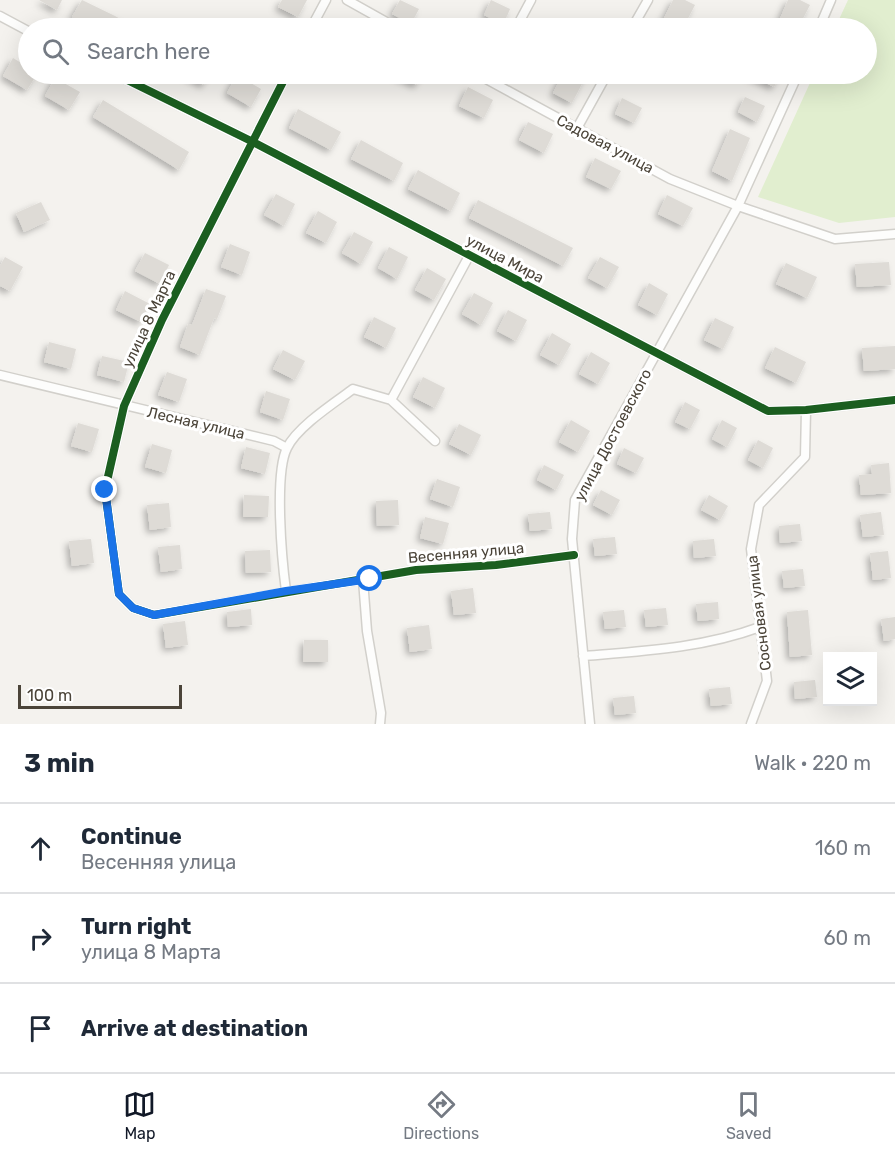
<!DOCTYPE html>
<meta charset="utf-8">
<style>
body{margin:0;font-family:Rubik,sans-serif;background:#f6f6f7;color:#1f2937}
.controls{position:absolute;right:18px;bottom:18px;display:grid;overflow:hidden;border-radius:0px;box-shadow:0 6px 24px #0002}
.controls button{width:54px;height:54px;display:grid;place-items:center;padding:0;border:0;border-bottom:2px solid #e0e1e3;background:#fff;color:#1f2937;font:30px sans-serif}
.scale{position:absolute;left:18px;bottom:15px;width:164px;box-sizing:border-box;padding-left:6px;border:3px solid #4b4439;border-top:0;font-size:16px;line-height:21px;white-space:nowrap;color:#4b4439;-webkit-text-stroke:4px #fff;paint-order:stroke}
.stop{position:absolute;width:18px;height:18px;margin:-14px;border:4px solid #1a73e8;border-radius:50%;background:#fff}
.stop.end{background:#1a73e8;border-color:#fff;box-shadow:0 2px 6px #0008}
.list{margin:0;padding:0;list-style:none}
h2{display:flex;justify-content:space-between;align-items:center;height:78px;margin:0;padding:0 24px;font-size:26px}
h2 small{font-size:20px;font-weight:400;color:#747a83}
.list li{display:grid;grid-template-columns:39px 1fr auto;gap:18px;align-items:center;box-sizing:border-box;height:90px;padding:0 24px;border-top:2px solid #e0e1e3}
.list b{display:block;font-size:22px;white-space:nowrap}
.list p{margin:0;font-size:20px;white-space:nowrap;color:#747a83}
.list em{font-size:20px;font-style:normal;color:#747a83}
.icon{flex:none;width:33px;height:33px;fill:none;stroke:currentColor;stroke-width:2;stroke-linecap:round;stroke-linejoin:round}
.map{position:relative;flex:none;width:895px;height:724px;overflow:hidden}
.search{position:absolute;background:#fff;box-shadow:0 6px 24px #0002;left:18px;right:18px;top:18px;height:66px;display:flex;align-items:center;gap:15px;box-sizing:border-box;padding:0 21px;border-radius:33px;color:#747a83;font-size:22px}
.sheet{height:348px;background:#fff}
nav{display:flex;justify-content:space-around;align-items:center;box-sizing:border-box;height:84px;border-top:2px solid #e0e1e3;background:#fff;font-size:16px;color:#747a83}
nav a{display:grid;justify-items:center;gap:3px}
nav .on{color:#111827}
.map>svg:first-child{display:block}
.green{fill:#e1eecf}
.building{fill:#dedbd6;filter:url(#shadow)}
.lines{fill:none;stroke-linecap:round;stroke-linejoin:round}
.street-casing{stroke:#d2d0cb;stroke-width:11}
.street{stroke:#fdfdfc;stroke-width:8}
.cycleway-casing{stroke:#fff;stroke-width:11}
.cycleway{stroke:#1b5e20;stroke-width:8}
.route{stroke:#1a73e8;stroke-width:8}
.labels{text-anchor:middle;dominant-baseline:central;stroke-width:6;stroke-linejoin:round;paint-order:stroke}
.street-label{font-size:15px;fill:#4b4439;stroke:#fff}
</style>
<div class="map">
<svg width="895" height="724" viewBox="0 0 895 724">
<defs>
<filter id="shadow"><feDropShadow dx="-3.5" dy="3.5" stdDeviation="3" flood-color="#0004"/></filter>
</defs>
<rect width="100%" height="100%" fill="#f4f2ee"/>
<path class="green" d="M848 0H895V217L839 223 758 197 814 74H866V28H835Z"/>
<path class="building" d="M39 0H62L57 10Z
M82 0 115 16 137 28H92L72 17Z
M282 0H307L298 17 278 7Z
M400 0 419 9 411 24 392 14Z
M491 0 510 9 503 25 484 15Z
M673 0H685L695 5 683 28H659Z
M788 0H800L810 5 798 28H776Z
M13 58 28 67V74H37L27 90 3 76Z
M185 74H210L204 85Z
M394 74H423L417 85Z
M563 74H587L572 103 553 93Z
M747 74H781L774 87Z
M237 75 261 89 251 107 227 93Z
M55 78 80 92 69 110 45 96Z
M468 87 493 100 484 118 459 106Z
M745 97 765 106 757 122 738 112Z
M622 98 642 108 634 123 615 114Z
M103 100 189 152 179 170 93 117Z
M298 109 341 132 331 150 289 128Z
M528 122 553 134 544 153 519 140Z
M730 129 750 138 732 181 712 171Z
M361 140 403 163 394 181 351 159Z
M595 158 621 171 611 189 586 177Z
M418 170 460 193 451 211 408 189Z
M276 194 295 204 284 226 264 215Z
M667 195 693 208 683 226 658 214Z
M478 200 573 248 563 266 469 218Z
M41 202 50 220 24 232 16 213Z
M318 211 337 222 326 243 306 233Z
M354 232 373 242 361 264 342 253Z
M230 244 250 252 242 275 221 267Z
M389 247 408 257 397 279 378 268Z
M145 253 169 265 160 284 135 271Z
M5 257 23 267 10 291 0 286V266Z
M600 257 619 267 607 288 588 278Z
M889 262 891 285 857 287 855 264Z
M786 263 817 277 807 298 776 284Z
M427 268 446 279 434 300 415 290Z
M649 283 668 294 657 315 638 305Z
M206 289 226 296 217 319 214 318 200 355 180 347 188 324 192 325Z
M125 291 150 304 141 322 116 310Z
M474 293 493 303 481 325 462 314Z
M508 310 527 320 516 341 497 331Z
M374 317 396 328 386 348 364 337Z
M715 318 734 327 723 349 704 340Z
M552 333 571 344 559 365 540 355Z
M49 342 76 349 71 369 44 362Z
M895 346V369L864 371 862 348Z
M775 347 806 362 796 383 765 368Z
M283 350 305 361 295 380 273 369Z
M591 352 610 363 598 384 579 374Z
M102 356 129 362 124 382 97 375Z
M167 372 187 379 179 402 158 395Z
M423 377 445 388 435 408 413 397Z
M266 391 290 399 283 420 260 412Z
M685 402 700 410 690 429 675 422Z
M571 420 590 431 578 452 559 442Z
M722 420 737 428 727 447 712 439Z
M78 423 99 429 92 452 71 446Z
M459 424 481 435 471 455 449 444Z
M758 440 773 448 763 468 748 460Z
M152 444 172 450 166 473 145 467Z
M246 447 270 453 265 474 241 468Z
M624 448 644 458 636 473 617 464Z
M889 463 891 493 861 495 859 475 872 474 871 465Z
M544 465 564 475 556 490 537 480Z
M437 479 460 487 453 507 430 499Z
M601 490 620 500 612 515 593 505Z
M244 495 269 496 268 517H243Z
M709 495 728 506 720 520 701 510Z
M398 500 399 525 377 526 376 501Z
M169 503 171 527 150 530 147 505Z
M550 512 552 529 530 531 528 514Z
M881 512 884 535 863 537 860 515Z
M425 517 449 523 443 544 420 538Z
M800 524 802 541 780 543 779 526Z
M615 537 617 554 595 556 593 539Z
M91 539 94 563 72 566 69 541Z
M714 539 716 556 694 558 693 541Z
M180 545 182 569 161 572 158 547Z
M270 550 271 572 246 573 245 551Z
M888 551 891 578 873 580 870 553Z
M803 569 805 586 784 588 782 571Z
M473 588 476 613 454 615 451 591Z
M718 602 719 619 698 621 696 604Z
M666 608 668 625 646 627 644 610Z
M251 609 252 625 228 627 227 612Z
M624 610 626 627 605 629 603 612Z
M808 610 812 655 790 657 787 612Z
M895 617V639L884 641 881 619Z
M185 621 188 645 166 648 163 624Z
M429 625 432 649 410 652 407 628Z
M304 640H328V662H303Z
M815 680 817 697 795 699 794 682Z
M730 687 732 704 711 706 709 689Z
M634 696 636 713 615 715 613 698Z"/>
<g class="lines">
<g class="street-casing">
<path id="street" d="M347 0 397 28
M0 16 28 31
M311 28 326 0
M516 28 531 0
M632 28 648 0
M819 28 831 0
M115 74 251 141 768 411 806 410 895 400
M287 74 162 320 124 406 105 490 119 594 133 608 154 615 416 570 496 565 574 555
M477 74 670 179 738 206 835 239 895 234
M576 130 607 74
M0 375 274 441 287 448
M391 400 435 441
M363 580 367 631 381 713 380 724
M286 591C282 561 274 474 287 448 297 427 334 403 353 389L391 400 469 256
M583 656C644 651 703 648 760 627
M590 724 572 539 575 500 738 206 798 74
M751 724 767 681 751 549 759 505 805 457 806 410"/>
</g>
<use href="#street" class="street"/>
<g class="cycleway-casing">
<path id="cycleway" d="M115 74 251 141 768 411 806 410 895 400
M287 74 162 320 124 406 105 490 119 594 133 608 154 615 416 570 496 565 574 555"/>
</g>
<use href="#cycleway" class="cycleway"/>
</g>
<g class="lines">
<path class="route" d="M105 490 119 594 133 608 154 615 286 591 370 579"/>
</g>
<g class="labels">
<g class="street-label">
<text transform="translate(605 144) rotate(28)">Садовая улица</text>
<text transform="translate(505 259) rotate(28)">улица Мира</text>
<text transform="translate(149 319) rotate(-65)">улица 8 Марта</text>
<text transform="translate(196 423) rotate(13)">Лесная улица</text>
<text transform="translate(613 435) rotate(-62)">улица Достоевского</text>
<text transform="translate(466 553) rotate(-5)">Весенняя улица</text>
<text transform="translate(759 613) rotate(-97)">Сосновая улица</text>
</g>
</g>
</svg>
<div class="controls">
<button><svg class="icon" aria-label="layers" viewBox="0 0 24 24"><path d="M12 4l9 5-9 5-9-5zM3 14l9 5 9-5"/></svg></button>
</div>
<div class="scale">100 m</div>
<div class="stop" style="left:370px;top:579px"></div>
<div class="stop end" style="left:105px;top:490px"></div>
<div class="search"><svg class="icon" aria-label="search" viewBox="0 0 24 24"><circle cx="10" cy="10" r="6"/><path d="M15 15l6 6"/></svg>Search here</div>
</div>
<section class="sheet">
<h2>3 min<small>Walk · 220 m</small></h2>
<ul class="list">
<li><svg class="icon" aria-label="ahead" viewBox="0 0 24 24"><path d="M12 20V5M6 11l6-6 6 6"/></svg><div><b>Continue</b><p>Весенняя улица</p></div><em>160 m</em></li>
<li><svg class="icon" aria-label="right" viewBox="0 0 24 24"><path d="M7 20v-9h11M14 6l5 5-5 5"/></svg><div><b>Turn right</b><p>улица 8 Марта</p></div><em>60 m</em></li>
<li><svg class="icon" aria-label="arrive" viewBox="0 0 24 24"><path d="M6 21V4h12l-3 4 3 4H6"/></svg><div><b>Arrive at destination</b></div></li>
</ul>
</section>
<nav>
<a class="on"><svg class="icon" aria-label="map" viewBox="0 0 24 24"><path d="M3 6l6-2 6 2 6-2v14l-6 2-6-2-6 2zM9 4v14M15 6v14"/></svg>Map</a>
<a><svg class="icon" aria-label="directions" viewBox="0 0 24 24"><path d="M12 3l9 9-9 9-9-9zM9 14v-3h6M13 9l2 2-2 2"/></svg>Directions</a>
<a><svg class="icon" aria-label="saved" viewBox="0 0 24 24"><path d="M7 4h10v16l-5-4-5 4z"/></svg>Saved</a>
</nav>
